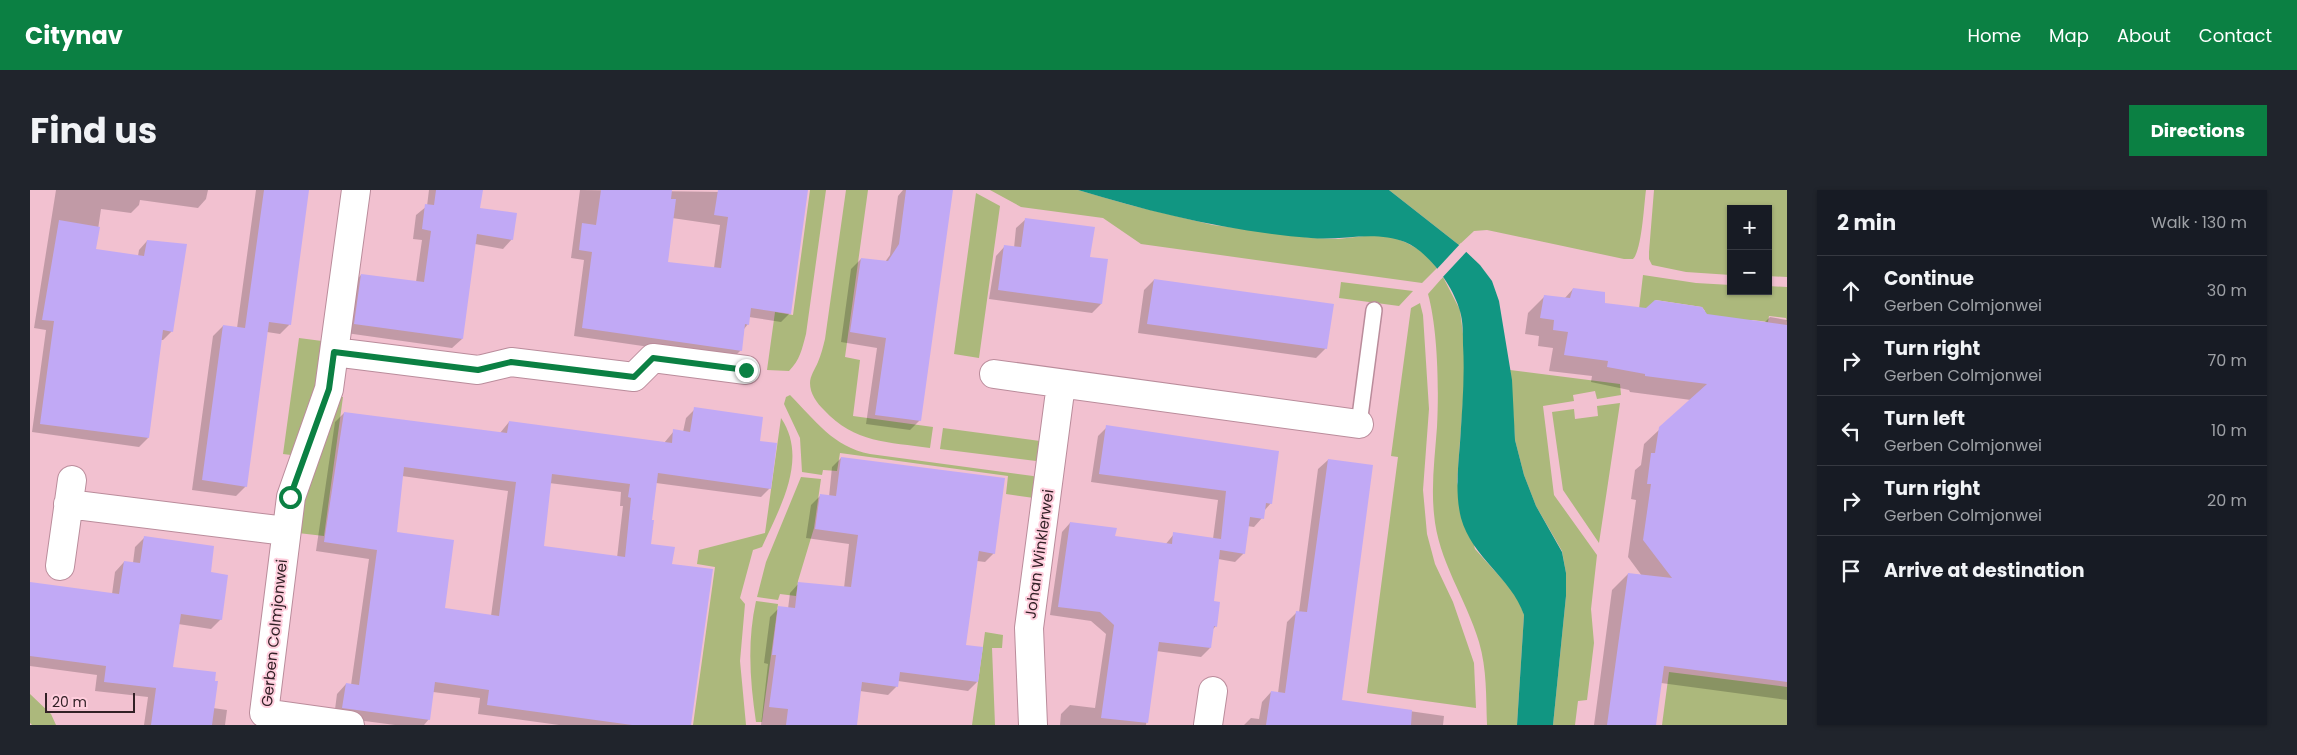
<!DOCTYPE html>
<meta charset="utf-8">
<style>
body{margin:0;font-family:Poppins,sans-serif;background:#20242c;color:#f1f3f6}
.controls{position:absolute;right:15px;top:15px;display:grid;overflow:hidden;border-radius:0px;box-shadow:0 1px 4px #0004}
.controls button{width:45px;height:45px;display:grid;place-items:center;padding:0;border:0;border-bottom:1px solid #363941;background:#171b24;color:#f1f3f6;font:25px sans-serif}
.scale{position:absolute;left:15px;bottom:12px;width:90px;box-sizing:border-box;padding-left:5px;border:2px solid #322026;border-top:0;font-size:14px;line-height:18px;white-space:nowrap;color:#322026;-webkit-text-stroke:4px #ffcedd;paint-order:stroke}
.stop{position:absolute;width:15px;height:15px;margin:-11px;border:4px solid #0b8043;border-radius:50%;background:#fff}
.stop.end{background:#0b8043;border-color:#fff;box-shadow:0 1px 5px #0008}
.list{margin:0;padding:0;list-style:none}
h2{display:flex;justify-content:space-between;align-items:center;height:65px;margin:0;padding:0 20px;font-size:21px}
h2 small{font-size:16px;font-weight:400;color:#9ea1a6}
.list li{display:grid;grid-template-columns:32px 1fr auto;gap:15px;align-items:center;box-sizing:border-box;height:70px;padding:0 20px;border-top:1px solid #363941}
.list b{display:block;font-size:19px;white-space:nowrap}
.list p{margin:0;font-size:16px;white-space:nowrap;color:#9ea1a6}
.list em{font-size:16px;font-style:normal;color:#9ea1a6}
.icon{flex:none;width:28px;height:28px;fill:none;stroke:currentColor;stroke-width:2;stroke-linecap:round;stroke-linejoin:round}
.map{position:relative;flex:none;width:1757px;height:535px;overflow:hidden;border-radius:0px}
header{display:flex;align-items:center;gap:30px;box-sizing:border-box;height:70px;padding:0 25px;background:#0b8043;color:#fff}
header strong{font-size:24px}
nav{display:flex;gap:28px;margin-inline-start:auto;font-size:18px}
.intro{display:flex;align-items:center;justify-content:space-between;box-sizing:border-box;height:120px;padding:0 30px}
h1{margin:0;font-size:35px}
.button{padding:12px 22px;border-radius:0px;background:#0b8043;color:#fff;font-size:18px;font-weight:700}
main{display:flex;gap:30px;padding:0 30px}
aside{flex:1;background:#171b24;border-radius:0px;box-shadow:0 1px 4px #0004}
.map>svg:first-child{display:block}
.green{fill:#acb87c}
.water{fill:#119682}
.pier{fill:#f2c1d0}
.shadow{fill:#0003;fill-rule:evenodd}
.building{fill:#c1a9f5;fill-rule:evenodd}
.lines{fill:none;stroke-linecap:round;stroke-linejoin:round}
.lane-casing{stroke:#ba8c9b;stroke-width:18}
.street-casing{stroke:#ba8c9b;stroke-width:30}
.lane{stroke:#fff;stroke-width:15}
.street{stroke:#fff;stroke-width:28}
.route{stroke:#0b8043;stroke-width:6}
.labels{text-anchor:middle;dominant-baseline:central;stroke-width:4;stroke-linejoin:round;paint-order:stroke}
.street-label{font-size:15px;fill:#322026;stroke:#ffcedd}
</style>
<header>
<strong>Citynav</strong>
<nav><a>Home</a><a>Map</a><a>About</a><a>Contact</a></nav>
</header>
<div class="intro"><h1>Find us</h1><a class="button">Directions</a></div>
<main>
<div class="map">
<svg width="1757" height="535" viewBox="0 0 1757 535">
<rect width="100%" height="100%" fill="#f2c1d0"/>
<path class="green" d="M780 0H796L776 144C772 159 770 170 759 181L737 180 745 122 763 125Z
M816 0H838L815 167 830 170 823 226 903 237 900 258C859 252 824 253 794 220 787 213 780 204 780 193 780 186 785 179 788 172 791 165 793 157 795 149Z
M960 0H1048L1100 15 1183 35 1282 48 1308 49 1343 45 1360 46 1377 53 1393 62 1407 78 1392 93 1111 54 1073 28 991 17Z
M1359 0H1616C1614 14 1612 60 1603 69H1594L1457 40 1444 41 1429 55Z
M1624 0H1757V87L1738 86V19H1701V85L1656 82 1622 75 1619 69V62Z
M946 3 970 16 949 168 924 164Z
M1613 85 1666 93 1701 95V101H1738V96L1757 97V132L1756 128 1739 126 1738 132 1723 130 1673 134 1675 121 1672 117 1626 110 1621 120 1609 119Z
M1413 87 1430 120 1433 144 1435 184 1427 292 1445 359 1480 398 1489 410 1494 425 1487 535H1457C1456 507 1457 479 1449 452 1436 408 1408 371 1404 324 1401 295 1405 265 1407 237 1409 199 1408 140 1398 104Z
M1311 92 1383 101 1369 116 1309 108Z
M1390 113 1393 125 1399 219 1393 300 1397 344 1405 374 1423 412 1444 473 1446 518 1337 503 1368 267 1361 266 1381 118Z
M269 148 292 151 286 200 261 265 253 264Z
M1480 180 1590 194 1591 205 1567 209 1565 201 1543 205 1544 211 1513 216 1524 305 1567 365 1561 419 1564 453 1557 510 1548 511 1545 535H1523L1536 406V383L1532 361 1506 316 1494 285 1485 250Z
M760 205C785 230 803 257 840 264L1003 286 1006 287 1004 308 976 304 978 286 810 263 807 281 793 280 792 285 772 282 770 248 754 214 756 207Z
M309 207H313L294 346 268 343 277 297Z
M1590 213 1569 353 1533 300 1522 222 1544 219 1545 229 1568 226 1567 216Z
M751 228C779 269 749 319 732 357L723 360 710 408 715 414 710 471 716 535H663L685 377 667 374 669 360 735 343Z
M913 238 1010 251 1009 269 1006 271 910 259Z
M771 287 791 289 784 338 768 391 766 406 750 404 748 410 727 407 736 372Z
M726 411 748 414 732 532H726C720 491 717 452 726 411Z
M955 442 973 445 972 458H962L965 535H942Z
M1639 482 1757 497V535H1632Z
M0 504 21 524 26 535H2L0 533Z"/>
<path class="water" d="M1048 0H1359L1429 55 1450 75 1462 91 1469 111 1482 190 1485 250 1494 285 1506 316 1532 362 1536 383V406L1523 535H1487L1494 425C1481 387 1442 368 1431 328 1425 304 1428 277 1430 253 1432 220 1435 187 1433 155 1433 144 1433 131 1430 121 1423 96 1399 62 1375 52 1344 40 1313 51 1281 48 1202 42 1124 23 1048 0Z"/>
<path class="pier" d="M1431 53 1438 60 1411 89 1406 80Z"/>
<path class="shadow" d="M26 0H178L176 9 168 18 110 10 109 15 101 23 71 19 65 60 108 66 109 60 117 51 142 141 133 150H130L118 248 109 257 2 242 16 140 4 138Z
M226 0H278L260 134 250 144 237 142 216 296 206 306 162 300 183 146 193 136 207 138Z
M399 0H452L449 19 482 49 473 59 445 54 432 149 422 158 316 143 322 95 331 85 386 92 392 50 383 49 386 25 397 16Z
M550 0 694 2 695 0H777L760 123 751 132 719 127 718 134 714 139 711 160 702 169 544 146 554 70 541 68ZM642 28 690 35 684 78 636 73Z
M873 0H907L890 230 880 240 836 234 847 158 811 152 821 79 831 69 855 72 860 65 868 6Z
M996 29 1059 68 1071 114 1062 123 959 109 966 66 975 56 984 58 986 38Z
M1124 90 1296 158 1286 168 1108 143 1114 100Z
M1543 99 1574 114 1734 133 1740 127 1757 130V510L1631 493 1625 535H1564L1582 400 1598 384 1612 386 1598 367 1606 310 1601 309 1605 280 1611 275 1614 254 1661 210 1600 202 1599 200 1561 192 1562 186 1519 181 1523 158 1508 156 1509 146 1495 144 1498 123 1514 107 1534 109Z
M665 219 728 252 740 298 731 307 626 293 620 331V355L641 375 660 535H529L448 524 450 508 403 502 399 529 394 535H365L304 527 307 504 316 494 321 495 339 369 286 361 305 232 314 223 470 243 479 232 634 253 644 241 653 242 656 228ZM372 286 478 301 461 426 414 419 366 343ZM519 293 591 302 590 316H593L587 368 513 357Z
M1077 237 1241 313 1234 321 1232 328 1224 337 1217 336 1214 363 1205 372 1188 369 1182 412 1186 436 1182 440 1180 458 1171 467 1126 461 1116 535H1030L1031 524 1040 515 1065 518 1076 444 1061 431 1020 425 1032 342 1040 333 1084 348 1135 355 1144 344 1183 349 1188 310 1061 292 1068 246Z
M811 268 964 363 955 372 947 371 935 456 947 492 938 501 868 491 867 496 858 505 830 501 825 535H731L738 474 734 473 740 427 749 418 758 419 760 403 769 393 814 398 819 354 776 348 781 315 790 306 799 307 802 277Z
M1298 270 1310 511 1414 526 1413 535H1214L1221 528 1229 529 1232 512 1241 502 1248 503 1257 432 1267 422H1269L1288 279Z
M114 348 179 383 191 429 181 439 148 434 142 478 183 518 197 520 195 535H114L118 507 65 501 67 485 0 476V393L82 404 85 382 94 372 103 373 105 357Z"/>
<path class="building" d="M234 0H279L261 135 239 132 217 297 172 290 193 135 215 138Z
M406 0H453L450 18 487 23 483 50 447 44 433 149 324 134 331 84 394 92 401 41 392 39 395 14 404 15Z
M571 0H642L641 9H646L638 72 691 78 698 27 684 25 688 0H778L761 124 721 118 719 135 715 134 712 161 552 138 562 62 549 60 552 33 566 35Z
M876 0H923L891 231 845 225 856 148 820 142 831 68 858 71 869 54Z
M995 28 1065 37 1060 67 1078 69 1072 114 968 100 974 55 991 57Z
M29 30 70 37 66 59 114 66 117 50 157 54 143 142 133 140 119 248 10 234 24 131 12 130Z
M1124 89 1304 114 1297 159 1117 134Z
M1543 98 1575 102V113L1616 118 1625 110 1672 117 1677 124 1757 135V492L1634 476 1626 535H1577L1598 383 1642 388 1613 350 1621 294H1617L1621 263H1625L1629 237 1677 194 1615 186V184L1577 177 1578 171 1534 165 1538 142 1523 140 1524 130 1510 128 1514 105 1540 108Z
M664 217 733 227 730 251 747 253 741 299 628 283 622 330H624L621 354 645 357 642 374 683 379 661 535H602L457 515 459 500 405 492 400 530 312 518 316 493 329 495 347 360 294 352 314 222 477 243 479 231 642 253 643 239 660 242ZM374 277 486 292 469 426 415 418 424 350 367 342ZM522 284 600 294 598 307 601 308 595 367 514 356Z
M1076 235 1249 261 1242 314 1236 313 1234 329 1220 327 1215 364 1190 360 1184 411 1190 412 1187 437 1184 436 1181 458 1129 452 1118 533 1071 528 1084 435 1070 422 1028 417 1040 332 1087 338 1085 346 1142 354 1143 342 1191 349 1196 301 1069 284Z
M811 267 975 288 965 364 949 361 936 455 953 457 948 492 870 482 868 497 832 492 827 535H756L758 519 739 517 746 465H742L748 416 765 418 768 392 821 397 828 345 785 339 790 304 806 306Z
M1298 269 1343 275 1312 510 1382 520 1381 535H1236L1241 501 1255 503 1266 421 1277 422Z
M114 346 184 356 181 382 198 385 192 430 151 424 143 477 186 482 185 491H188L182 535H121L126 498 74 492 76 476 0 466V392L89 404 94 371 110 373Z"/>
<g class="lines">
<g class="lane-casing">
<path id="lane" d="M1329 234 1344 120"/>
</g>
<g class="street-casing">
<path id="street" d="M304 162 448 180 481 172 604 187 623 168 716 180
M964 184 1329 234
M38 314 256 341
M30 376 42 290
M320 535 234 523 261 307 299 199 326 0
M1003 535 999 438 1031 194
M1178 535 1183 501"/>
</g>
<use href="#lane" class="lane"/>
<use href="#street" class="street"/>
</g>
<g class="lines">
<path class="route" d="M260 307 299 199 304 162 448 180 481 172 604 187 623 168 716 180"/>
</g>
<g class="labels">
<g class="street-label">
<text transform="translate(1009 364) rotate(-82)">Johan Winklerwei</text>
<text transform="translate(244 443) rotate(-84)">Gerben Colmjonwei</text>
</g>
</g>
</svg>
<div class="controls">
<button>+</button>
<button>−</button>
</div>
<div class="scale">20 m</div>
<div class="stop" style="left:260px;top:307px"></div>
<div class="stop end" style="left:716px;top:180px"></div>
</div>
<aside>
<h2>2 min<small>Walk · 130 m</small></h2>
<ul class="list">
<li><svg class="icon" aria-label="ahead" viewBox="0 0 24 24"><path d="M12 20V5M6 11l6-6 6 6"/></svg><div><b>Continue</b><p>Gerben Colmjonwei</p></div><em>30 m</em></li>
<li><svg class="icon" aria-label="right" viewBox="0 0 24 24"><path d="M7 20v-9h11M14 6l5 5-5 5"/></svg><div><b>Turn right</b><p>Gerben Colmjonwei</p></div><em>70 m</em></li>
<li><svg class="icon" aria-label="left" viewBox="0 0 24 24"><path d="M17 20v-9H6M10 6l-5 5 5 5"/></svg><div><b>Turn left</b><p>Gerben Colmjonwei</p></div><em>10 m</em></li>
<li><svg class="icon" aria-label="right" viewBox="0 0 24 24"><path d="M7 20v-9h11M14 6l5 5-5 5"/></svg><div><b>Turn right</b><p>Gerben Colmjonwei</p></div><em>20 m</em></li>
<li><svg class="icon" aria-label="arrive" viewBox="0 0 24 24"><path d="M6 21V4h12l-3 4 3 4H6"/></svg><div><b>Arrive at destination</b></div></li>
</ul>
</aside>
</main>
